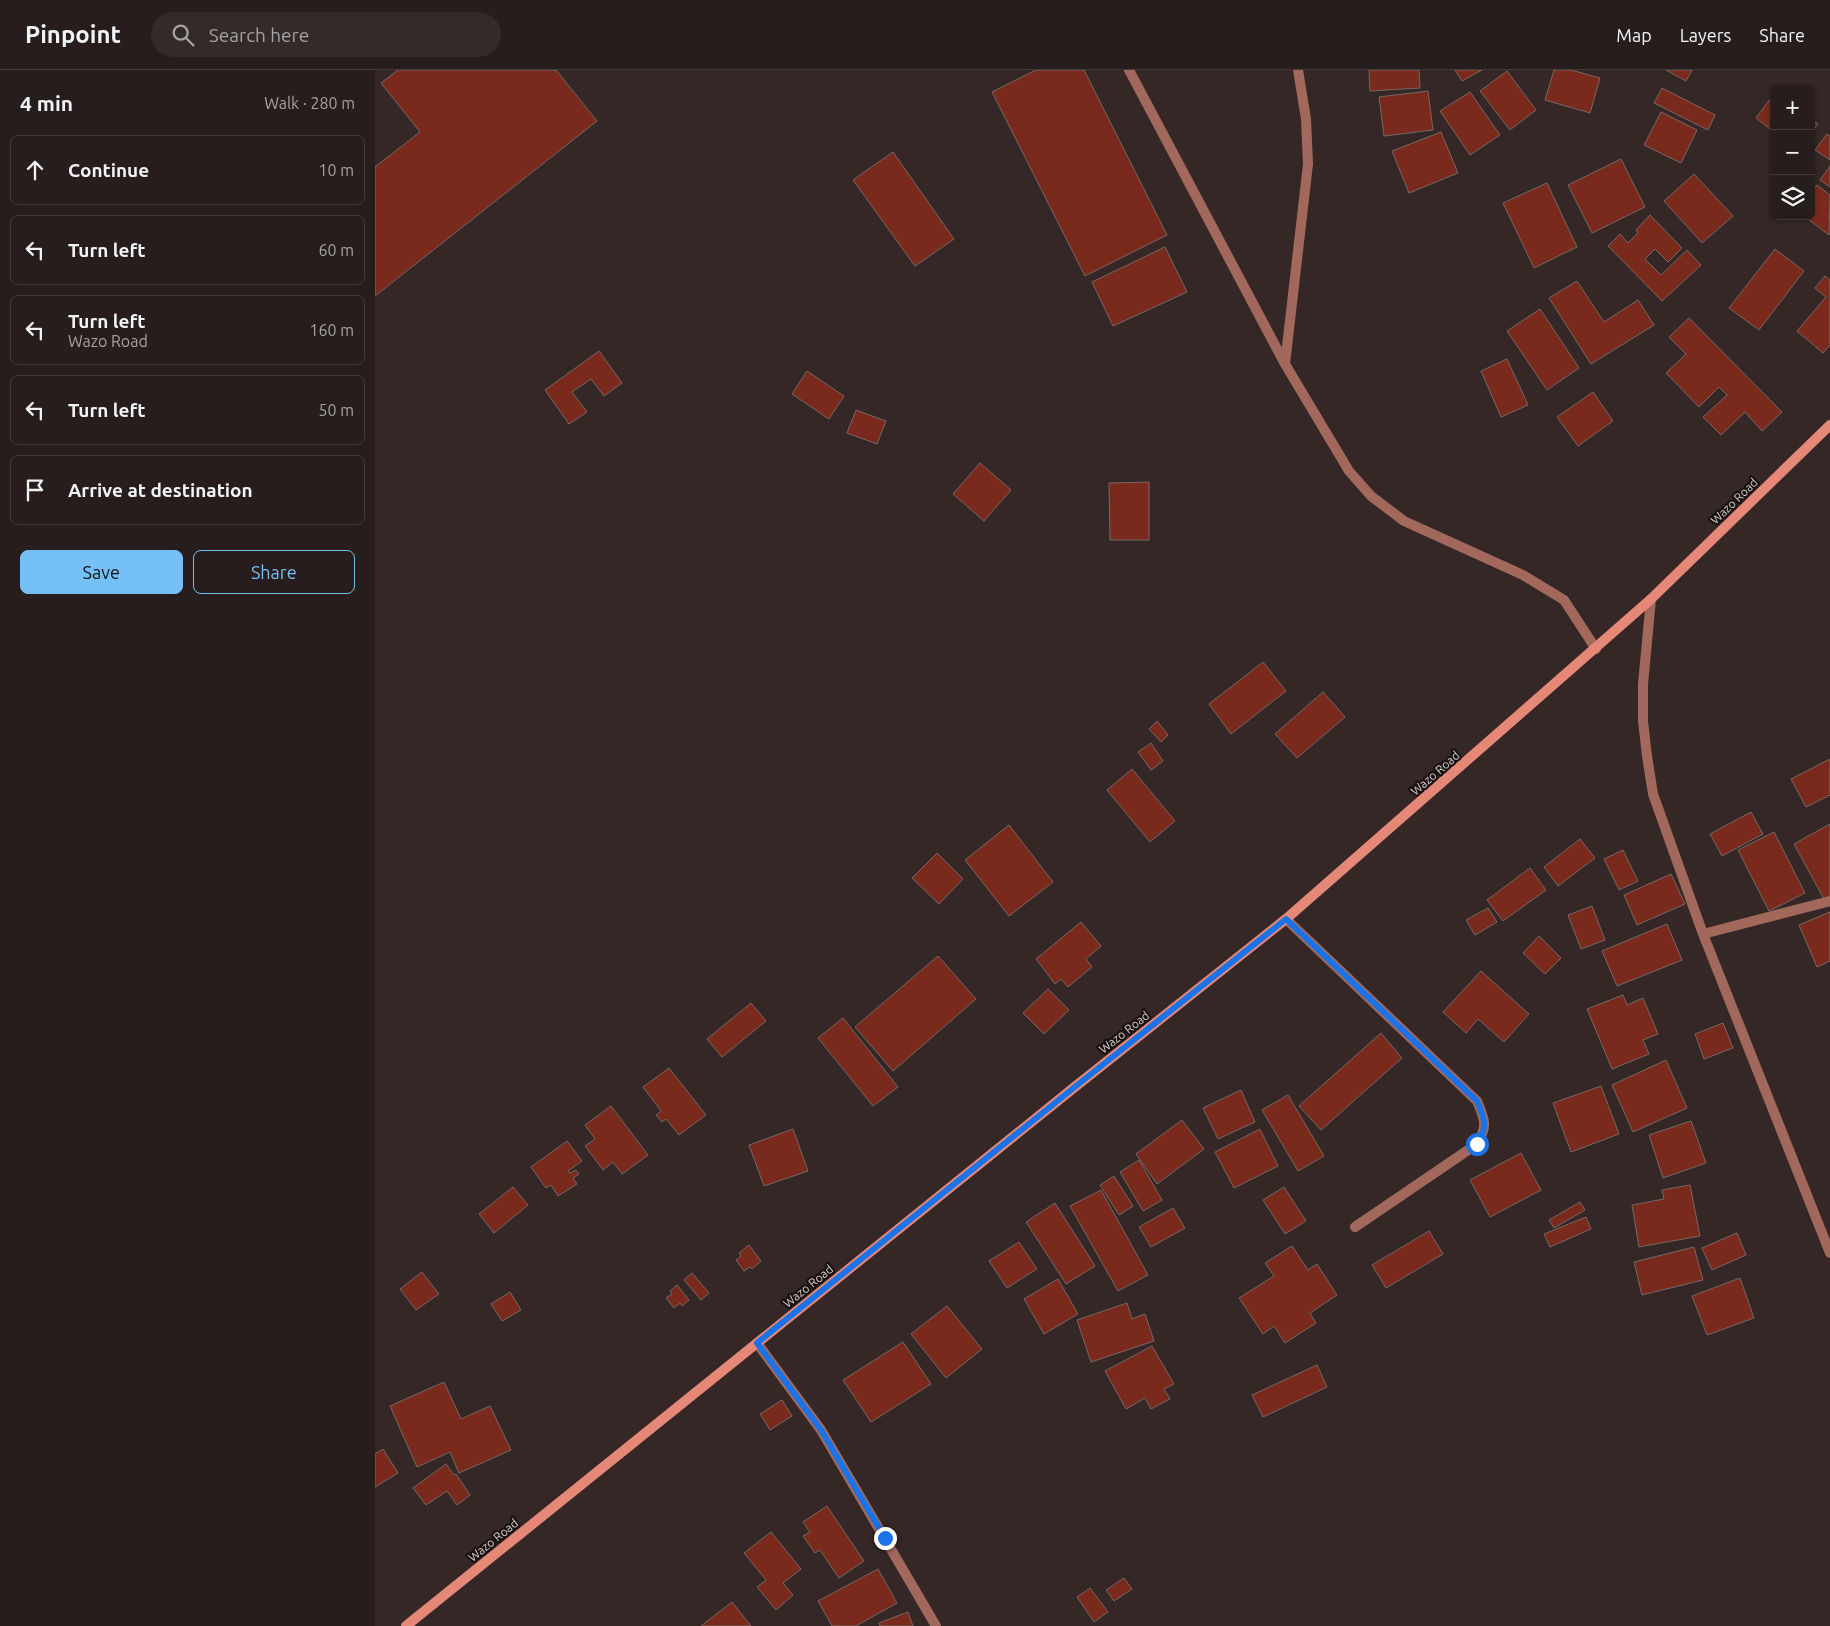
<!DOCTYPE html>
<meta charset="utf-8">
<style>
body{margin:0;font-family:Ubuntu,sans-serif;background:#332a29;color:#f1f3f6}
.controls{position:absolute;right:15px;top:15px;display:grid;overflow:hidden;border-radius:8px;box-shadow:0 1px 4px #0004}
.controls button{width:45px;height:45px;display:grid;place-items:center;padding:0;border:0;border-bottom:1px solid #433b3b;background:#271d1c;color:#f1f3f6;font:25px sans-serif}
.stop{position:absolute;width:15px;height:15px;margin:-11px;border:4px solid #1a73e8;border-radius:50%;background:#fff}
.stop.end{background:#1a73e8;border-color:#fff;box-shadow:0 1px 5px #0008}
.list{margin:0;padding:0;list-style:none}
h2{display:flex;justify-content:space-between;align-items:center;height:65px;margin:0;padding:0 20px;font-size:21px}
h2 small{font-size:16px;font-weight:400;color:#a4a2a3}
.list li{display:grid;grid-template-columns:32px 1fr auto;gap:15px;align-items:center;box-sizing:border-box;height:70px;margin:0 10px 10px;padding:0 10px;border:1px solid #433b3b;border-radius:8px}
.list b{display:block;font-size:19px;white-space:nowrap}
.list p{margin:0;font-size:16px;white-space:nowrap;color:#a4a2a3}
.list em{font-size:16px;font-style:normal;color:#a4a2a3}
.actions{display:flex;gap:10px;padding:15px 20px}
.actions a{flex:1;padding:11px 0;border:1px solid #75c0f6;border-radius:8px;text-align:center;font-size:18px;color:#75c0f6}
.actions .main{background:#75c0f6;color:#111}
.icon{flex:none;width:28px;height:28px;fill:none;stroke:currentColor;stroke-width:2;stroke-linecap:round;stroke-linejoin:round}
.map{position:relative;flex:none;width:1455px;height:1556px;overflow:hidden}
header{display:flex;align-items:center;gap:30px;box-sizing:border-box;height:70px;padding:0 25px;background:#271d1c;border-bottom:1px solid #433b3b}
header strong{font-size:24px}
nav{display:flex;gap:28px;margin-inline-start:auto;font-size:18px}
.search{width:350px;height:45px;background:#332a29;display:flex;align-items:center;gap:12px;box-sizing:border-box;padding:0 18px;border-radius:28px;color:#a4a2a3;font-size:19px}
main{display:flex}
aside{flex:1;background:#271d1c}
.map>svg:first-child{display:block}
.building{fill:#792a1d;stroke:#776865}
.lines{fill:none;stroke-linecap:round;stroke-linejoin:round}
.service{stroke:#a2685c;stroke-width:10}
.minor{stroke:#a2685c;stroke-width:10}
.secondary{stroke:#e68877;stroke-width:10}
.route{stroke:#1a73e8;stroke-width:6}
.labels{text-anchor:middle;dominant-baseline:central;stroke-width:4.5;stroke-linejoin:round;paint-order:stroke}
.street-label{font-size:12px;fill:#d8cfcd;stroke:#181211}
</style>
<header>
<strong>Pinpoint</strong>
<div class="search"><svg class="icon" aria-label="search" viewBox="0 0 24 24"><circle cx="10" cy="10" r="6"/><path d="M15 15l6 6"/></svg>Search here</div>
<nav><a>Map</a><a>Layers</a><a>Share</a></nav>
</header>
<main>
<aside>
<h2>4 min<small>Walk · 280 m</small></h2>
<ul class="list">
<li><svg class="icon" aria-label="ahead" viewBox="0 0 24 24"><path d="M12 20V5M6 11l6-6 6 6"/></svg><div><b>Continue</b></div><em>10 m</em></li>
<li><svg class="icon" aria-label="left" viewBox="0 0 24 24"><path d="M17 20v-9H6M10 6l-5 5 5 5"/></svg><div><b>Turn left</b></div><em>60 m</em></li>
<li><svg class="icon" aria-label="left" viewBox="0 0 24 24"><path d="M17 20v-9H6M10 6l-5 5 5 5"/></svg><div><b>Turn left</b><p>Wazo Road</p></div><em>160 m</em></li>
<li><svg class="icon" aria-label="left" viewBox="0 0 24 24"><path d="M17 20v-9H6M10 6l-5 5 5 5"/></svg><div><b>Turn left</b></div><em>50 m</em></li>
<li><svg class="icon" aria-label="arrive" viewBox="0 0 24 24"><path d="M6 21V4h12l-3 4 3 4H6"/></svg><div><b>Arrive at destination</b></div></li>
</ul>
<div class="actions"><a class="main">Save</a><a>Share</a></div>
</aside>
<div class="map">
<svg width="1455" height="1556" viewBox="0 0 1455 1556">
<rect width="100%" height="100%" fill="#342725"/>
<path class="building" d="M23 0H181L222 51 0 226V97L45 62 6 13Z
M661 0H709L792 165 710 206 617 22Z
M994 0H1044L1045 18 995 21Z
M1080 0H1107L1087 11Z
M1179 0H1196L1225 8 1215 43 1170 30Z
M1291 0H1317L1311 11Z
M1132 1 1161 40 1135 60 1105 21Z
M1287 18 1340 45 1333 60 1279 33Z
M1053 21 1058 60 1009 66 1004 27Z
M1095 22 1125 65 1095 85 1065 41Z
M1399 24V62L1381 48Z
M1286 42 1322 60 1306 93 1269 75Z
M1436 49 1443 54 1436 63Z
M1066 62 1083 103 1034 123 1017 81Z
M1452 64 1455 66V90L1440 80Z
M518 82 579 169 540 196 478 110Z
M1246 89 1270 137 1217 163 1193 115Z
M1455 96V117L1445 110Z
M1319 104 1358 146 1327 173 1289 131Z
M1172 113 1202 177 1159 198 1128 133Z
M1442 115 1455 125 1454 165 1429 146H1436V122Z
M1275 145 1307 178 1293 192 1280 179 1270 189 1286 205 1312 180 1326 195 1287 231 1233 176 1245 164 1253 173 1263 163 1261 160Z
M790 177 812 222 738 256 717 212Z
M1400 179 1429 201 1384 260 1354 238Z
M1450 206 1455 210V275L1448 283 1422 261 1451 227 1440 218Z
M1202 211 1229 252 1263 230 1279 255 1216 294 1174 228Z
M1165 239 1204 298 1172 320 1132 261Z
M1314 248 1407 342 1387 361 1370 342 1346 365 1328 347 1352 325 1344 317 1324 337 1291 303 1311 284 1294 267Z
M224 281 247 313 229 326 216 309 197 322 212 342 194 354 170 320Z
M1132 289 1153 335 1126 347 1106 301Z
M432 301 469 326 454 349 417 324Z
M1218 322 1238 351 1203 376 1182 347Z
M481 340 511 351 502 374 472 363Z
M605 393 636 420 609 451 578 424Z
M774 412V470H735L734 413Z
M888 592 911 621 856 664 834 634Z
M948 622 970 647 922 688 900 664Z
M782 651 793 665 786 672 774 659Z
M776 673 788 691 776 700 763 682Z
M1455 689V725L1431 737 1416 709Z
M757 699 800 751 775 772 732 720Z
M1376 742 1388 764 1347 786 1335 764Z
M1455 754V826L1449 829 1419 774Z
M634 755 678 812 634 846 590 790Z
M1399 762 1430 823 1394 841 1363 780Z
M1205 769 1220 788 1183 816 1169 797Z
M1248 780 1263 811 1244 820 1229 789Z
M562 783 588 809 564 834 537 808Z
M1155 798 1171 820 1128 851 1112 830Z
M1296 804 1310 834 1262 855 1249 825Z
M1217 836 1230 870 1206 879 1193 845Z
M1113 838 1122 852 1100 865 1091 850Z
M1455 842V891L1442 897 1424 855Z
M706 852 726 876 711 889 717 897 693 917 686 909 680 914 661 889Z
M1292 854 1307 890 1242 916 1227 881Z
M1164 866 1186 888 1170 904 1148 883Z
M563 886 601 929 518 1001 480 957Z
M1106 901 1154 944 1129 972 1103 949 1091 963 1068 942Z
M673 919 694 940 669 964 648 943Z
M1248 925 1252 935 1268 928 1283 964 1268 970 1274 984 1237 999 1212 939Z
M376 933 391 951 347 987 332 969Z
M468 948 523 1017 498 1036 443 968Z
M1348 953 1358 978 1329 989 1320 964Z
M1006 963 1027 988 946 1060 924 1036Z
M1291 990 1312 1038 1258 1062 1237 1015Z
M294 998 331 1045 304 1065 291 1049 287 1052 281 1045 286 1041 268 1017Z
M1226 1016 1244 1064 1196 1082 1178 1033Z
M866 1020 880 1052 843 1069 828 1038Z
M913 1025 949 1086 923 1101 887 1040Z
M236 1036 273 1085 247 1104 238 1092 228 1100 210 1076 220 1069 210 1055Z
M807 1050 829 1079 782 1114 761 1084Z
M1316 1051 1331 1093 1288 1108 1274 1065Z
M418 1059 433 1101 389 1116 374 1075Z
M885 1059 903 1096 859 1118 840 1082Z
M192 1071 207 1091 193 1101 195 1103 201 1100 204 1104 198 1108 202 1114 183 1126 176 1115 171 1118 156 1097Z
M1146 1083 1166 1120 1115 1147 1095 1110Z
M764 1090 787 1130 768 1141 745 1102Z
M739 1106 758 1136 744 1145 725 1115Z
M1315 1115 1325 1166 1264 1177 1257 1135 1289 1129 1287 1120Z
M138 1117 153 1135 119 1163 104 1144Z
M909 1117 931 1151 910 1164 888 1130Z
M726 1120 773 1205 743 1221 695 1136Z
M1205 1132 1210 1140 1179 1158 1174 1150Z
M680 1133 720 1196 691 1214 651 1152Z
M798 1138 810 1158 776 1177 764 1157Z
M1211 1147 1216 1159 1175 1177 1169 1164Z
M1054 1161 1068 1184 1011 1218 997 1195Z
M1362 1163 1371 1185 1337 1200 1327 1178Z
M644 1172 662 1199 632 1218 614 1191Z
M374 1175 386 1191 377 1199 375 1197 369 1201 361 1190 366 1186 364 1183Z
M917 1176 933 1200 942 1194 962 1225 935 1243 941 1253 910 1273 899 1256 888 1264 864 1228 899 1206 890 1193Z
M1319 1177 1328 1210 1267 1225 1259 1192Z
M47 1202 64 1224 41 1240 25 1219Z
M317 1203 334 1223 326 1230 309 1210Z
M1365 1208 1379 1248 1332 1265 1317 1226Z
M683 1209 703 1244 669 1264 649 1229Z
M302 1215 314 1230 307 1236 305 1233 299 1238 291 1228 297 1224 295 1221Z
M135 1222 146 1240 127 1251 116 1234Z
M752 1233 757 1249 770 1244 779 1271 716 1292 702 1250Z
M572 1236 607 1279 571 1308 536 1264Z
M528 1272 556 1314 496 1352 468 1310Z
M777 1276 799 1314 789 1319 795 1329 776 1339 770 1328 751 1339 730 1301Z
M942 1295 952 1317 888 1347 877 1325Z
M69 1312 86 1349 115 1336 136 1380 84 1403 75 1382 42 1397 15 1336Z
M407 1330 417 1346 395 1360 385 1344Z
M8 1379 23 1403 0 1417V1384Z
M71 1394 79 1405 81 1404 95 1425 82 1435 72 1421 51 1435 38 1418Z
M452 1436 489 1491 464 1508 445 1480 440 1483 428 1466 435 1462 428 1452Z
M396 1462 426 1499 408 1513 418 1525 401 1540 382 1517 391 1510 369 1483Z
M503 1499 522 1533 481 1556H457L443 1531Z
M749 1508 757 1519 739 1531 731 1520Z
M715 1518 733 1542 719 1552 702 1527Z
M357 1532 376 1556H326Z
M533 1542 538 1556H505L504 1553Z"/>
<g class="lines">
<path class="service" d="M911 849 1102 1031C1110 1050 1113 1056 1102 1074L980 1157"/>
<path class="minor" d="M754 0 910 294 974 401 996 426 1029 451 1148 505 1189 530 1221 579
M910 294 933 94 931 49 923 0
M1276 529 1268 614V651L1272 686 1278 724 1328 864 1455 1183
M1328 864 1455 831
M382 1273 446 1360 561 1556"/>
<path class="secondary" d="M31 1556 696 1020 911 849 1276 529 1455 355"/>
</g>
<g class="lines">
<path class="route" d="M510 1468 446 1360 382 1273 696 1020 911 849 1102 1031C1110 1050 1113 1056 1102 1074"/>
</g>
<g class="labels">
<g class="street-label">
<text transform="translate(1359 431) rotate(-44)">Wazo Road</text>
<text transform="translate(1060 703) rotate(-41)">Wazo Road</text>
<text transform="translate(749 962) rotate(-38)">Wazo Road</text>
<text transform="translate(433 1216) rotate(-39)">Wazo Road</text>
<text transform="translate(118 1470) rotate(-39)">Wazo Road</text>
</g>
</g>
</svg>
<div class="controls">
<button>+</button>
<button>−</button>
<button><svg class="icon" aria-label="layers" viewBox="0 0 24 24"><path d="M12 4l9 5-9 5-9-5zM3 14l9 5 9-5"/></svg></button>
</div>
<div class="stop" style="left:1102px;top:1074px"></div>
<div class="stop end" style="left:510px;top:1468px"></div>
</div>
</main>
